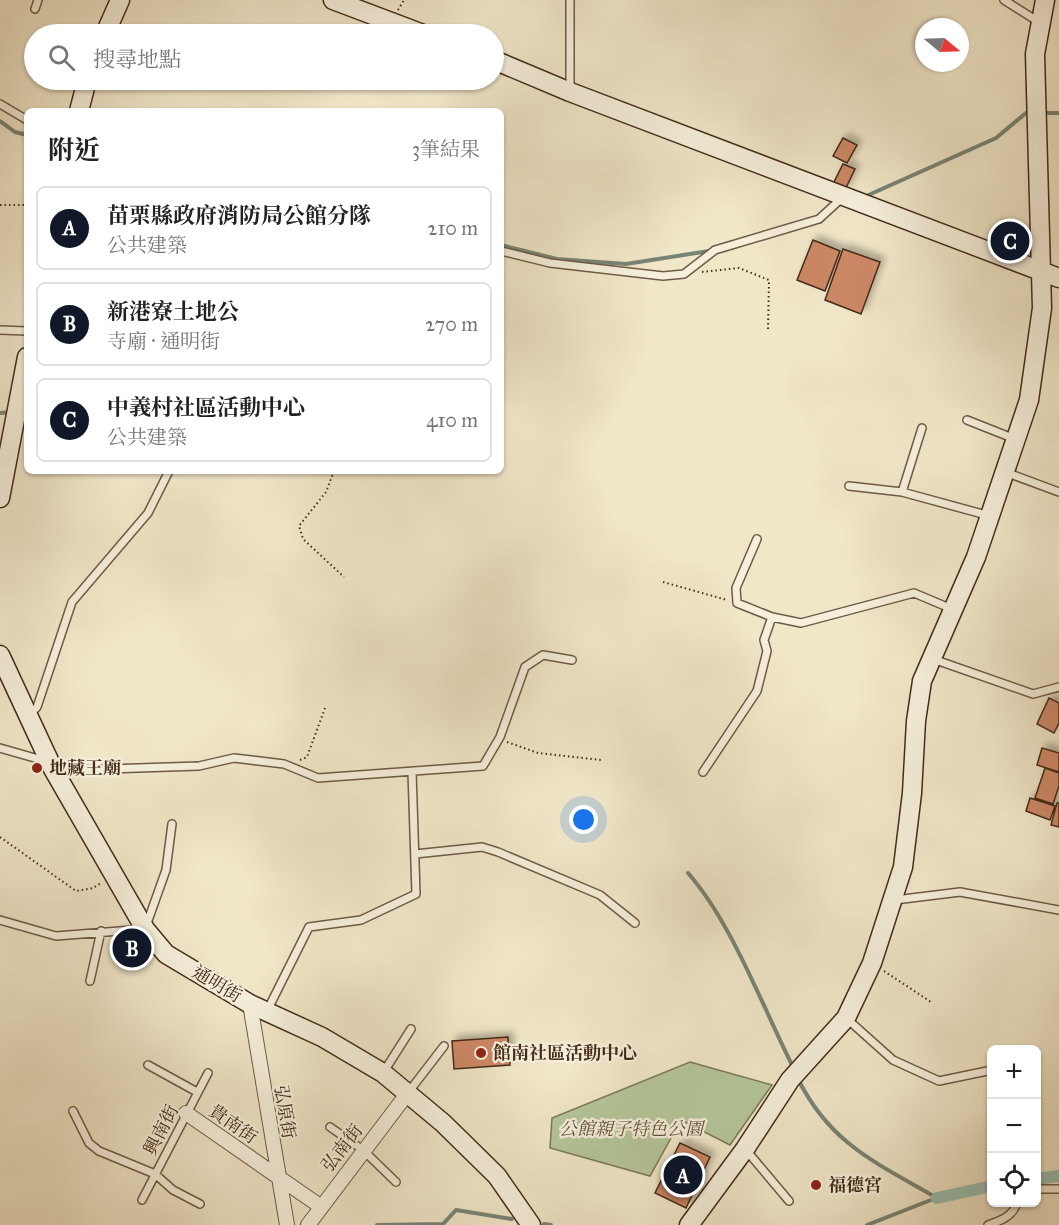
<!DOCTYPE html>
<html lang="zh-TW">
<meta charset="utf-8">
<style>
body{margin:0;font-family:"IM FELL Great Primer","Noto Serif TC",serif;background:#f6f6f6;color:#222}
.controls{position:absolute;right:18px;bottom:18px;display:grid;overflow:hidden;border-radius:9px;box-shadow:0 2px 4px #0004}
.controls button{width:54px;height:54px;display:grid;place-items:center;padding:0;border:0;border-bottom:2px solid #e0e0e0;background:#fff;color:#222;font:30px sans-serif}
.compass{position:absolute;left:915px;top:18px;width:54px;height:54px;border-radius:50%;background:#fff;box-shadow:0 2px 4px #0004;rotate:109deg}
.you{position:absolute;left:584px;top:820px;width:21px;height:21px;margin:-15px;border:4px solid #fff;border-radius:50%;background:#1a73e8;box-shadow:0 0 0 9px #1a73e833}
.badge{display:grid;place-items:center;width:39px;height:39px;border-radius:50%;background:#111827;color:#fff;font-size:20px;font-weight:700}
.pin{position:absolute;translate:-50% -50%;border:3px solid #fff;box-shadow:0 2px 6px #0006}
.list{margin:0;padding:0;list-style:none}
h2{display:flex;justify-content:space-between;align-items:center;height:78px;margin:0;padding:0 24px;font-size:26px}
h2 small{font-size:20px;font-weight:400;color:#767676}
.list li{display:grid;grid-template-columns:39px 1fr auto;gap:18px;align-items:center;box-sizing:border-box;height:84px;margin:0 12px 12px;padding:0 12px;border:2px solid #e0e0e0;border-radius:9px}
.list b{display:block;font-size:22px;white-space:nowrap}
.list p{margin:0;font-size:20px;white-space:nowrap;color:#767676}
.list em{font-size:20px;font-style:normal;color:#767676}
.icon{flex:none;width:33px;height:33px;fill:none;stroke:currentColor;stroke-width:2;stroke-linecap:round;stroke-linejoin:round}
.map{position:relative;flex:none;width:1059px;height:1225px;overflow:hidden}
.search{position:absolute;background:#fff;box-shadow:0 2px 4px #0004;left:24px;top:24px;width:480px;height:66px;display:flex;align-items:center;gap:15px;box-sizing:border-box;padding:0 21px;border-radius:33px;color:#767676;font-size:22px}
.panel{position:absolute;background:#fff;box-shadow:0 2px 4px #0004;left:24px;top:108px;width:480px;height:366px;border-radius:9px}
.map>svg:first-child{display:block}
.green{fill:#b4c69a;stroke:#7c785a;stroke-width:1.5}
.lines{fill:none;stroke-linecap:round;stroke-linejoin:round}
.stream{stroke:#788476;stroke-width:4}
.canal{stroke:#9ac0b4;stroke-width:12}
.building{fill:#cc8765;stroke:#442b19;stroke-width:1.5;filter:url(#shadow)}
.lane-casing{stroke:#6f5a45;stroke-width:10}
.street-casing{stroke:#6f5a45;stroke-width:16}
.secondary-casing{stroke:#442b19;stroke-width:21}
.path{stroke:#442b19;stroke-width:2;stroke-dasharray:1.5 3;stroke-linecap:butt}
.lane{stroke:#f5efdb;stroke-width:7}
.street{stroke:#f5efdb;stroke-width:14}
.secondary{stroke:#f5efdb;stroke-width:18}
.poi-dot{fill:#8f2418;stroke:#f5efdb;stroke-width:2}
.labels{text-anchor:middle;dominant-baseline:central;stroke-width:4.5;stroke-linejoin:round;paint-order:stroke}
.poi-label{font-size:18px;font-weight:bold;fill:#442b19;stroke:#f5efdb;text-anchor:start}
.street-label{font-size:18px;fill:#442b19;stroke:#f5efdb}
.park-label{font-size:18px;font-style:italic;fill:#605239;stroke:#f5efdb}
</style>
<div class="map">
<svg width="1059" height="1225" viewBox="0 0 1059 1225">
<defs>
<filter id="shadow"><feDropShadow dx="5" dy="-5" stdDeviation="3" flood-color="#0004"/></filter>
</defs>
<rect width="100%" height="100%" fill="#f0e6c8"/>
<filter id="stains"><feTurbulence type="fractalNoise" baseFrequency=".00333" numOctaves="4"/><feColorMatrix values="0 0 0 0 .2 0 0 0 0 .09 0 0 0 0 .02 0 0 0 .5 -.17"/></filter>
<radialGradient id="worn" r=".72"><stop offset=".6" stop-color="#630" stop-opacity="0"/><stop offset="1" stop-color="#630" stop-opacity=".3"/></radialGradient>
<path class="green" d="M690 1062 772 1085 730 1145 681 1120 650 1176 550 1148 552 1118Z"/>
<g class="lines">
<path class="stream" d="M1041 113H1059
M0 121 15 132 27 135
M864 197 996 138 1026 113H1030
M501 245 557 259 626 264 709 251
M0 413 11 412
M688 873C732 923 763 1008 794 1069
M798 1079C831 1145 877 1163 937 1198
M544 1224 551 1225
M377 1225 443 1224 456 1210 512 1219
M867 1225 936 1198"/>
<path class="canal" d="M1036 1179 1059 1176
M937 1198 992 1186"/>
</g>
<path class="building" d="M843 138 857 145 847 163 833 156Z
M843 164 855 169 845 190 833 184Z
M998 226 1029 237 1023 255 992 245Z
M813 240 840 251 825 291 797 280Z
M843 249 880 262 861 314 825 300Z
M1049 698 1059 703V723L1054 733 1037 724Z
M1042 748 1059 753V772L1037 765Z
M1045 768 1059 773V786L1053 804 1035 798Z
M1030 798 1055 806 1050 820 1026 811Z
M1057 803H1059V827L1051 825Z
M508 1037 510 1065 454 1069 452 1041Z
M680 1143 710 1157 686 1208 655 1193Z"/>
<g class="lines">
<g class="lane-casing">
<path id="lane" d="M570 0V90
M1004 0 1039 22
M35 9 38 0
M0 104 27 120
M501 251 550 263 663 276 684 274 715 250 819 219 843 197
M0 330 27 331
M967 420 1015 439
M1005 472 1059 492
M849 486 902 492 990 516
M902 492 922 428
M772 617 801 623 914 593 952 609
M933 659 1033 694 1059 687
M29 715 37 707 72 602 148 513 169 471
M0 748 77 770 199 766 234 758 284 764 318 778 483 766 500 737 525 667 543 655 572 660
M703 772 757 691 767 651 764 640 772 617 737 603 736 588 757 539
M415 854 482 847 498 852 600 895 635 923
M895 900 960 892 1059 910
M0 920 56 936 145 929 166 870 172 824
M90 981 101 931
M267 1011 309 927 361 920 416 894 412 772
M846 1018 893 1060 939 1081 992 1070
M148 1065 197 1092
M383 1073 411 1029
M407 1094 444 1046
M73 1111 89 1143 99 1151 155 1174 173 1190 200 1204
M330 1127 363 1150 396 1182
M746 1150 789 1201
M1036 1189H1059
M142 1200 208 1073
M988 1225C1000 1221 1014 1216 1017 1202"/>
</g>
<g class="street-casing">
<path id="street" d="M250 1004 287 1225
M186 1113 320 1206
M308 1225 407 1094"/>
</g>
<g class="secondary-casing">
<path id="secondary" d="M333 0 423 34
M105 34 120 0
M494 60 570 92 1059 278
M79 111 87 80
M0 498 27 357
M0 655 53 769 145 929 166 954 250 1004 322 1037 383 1073 443 1123 497 1176 531 1225
M689 1225 745 1149 790 1080 846 1018 872 963 903 867 912 793 916 721 922 681 976 557 1029 400 1042 308 1035 54 1045 0"/>
</g>
<path class="path" d="M398 10 404 0
M0 205H27
M702 272 739 268 769 280 768 331
M334 471 326 492 299 526 303 539 344 577
M663 582 727 600
M507 742 538 753 601 760
M300 760 307 757 325 708
M0 837 76 891 93 888 101 883
M884 971 931 1002"/>
<use href="#lane" class="lane"/>
<use href="#street" class="street"/>
<use href="#secondary" class="secondary"/>
</g>
<g class="poi-dot">
<circle cx="37" cy="768" r="6"/>
<circle cx="481" cy="1053" r="6"/>
<circle cx="816" cy="1185" r="6"/>
</g>
<g class="labels">
<g class="poi-label">
<text x="49" y="768">地藏王廟</text>
<text x="493" y="1053">館南社區活動中心</text>
<text x="828" y="1185">福德宮</text>
</g>
<g class="street-label">
<text transform="translate(217 984) rotate(31)">通明街</text>
<text transform="translate(285 1112) rotate(81)">弘原街</text>
<text transform="translate(233 1124) rotate(35)">貴南街</text>
<text transform="translate(161 1130) rotate(-63)">興南街</text>
<text transform="translate(342 1148) rotate(-52)">弘南街</text>
</g>
<g class="park-label">
<text x="631" y="1129">公館親子特色公園</text>
</g>
</g>
<rect width="100%" height="100%" filter="url(#stains)"/>
<rect width="100%" height="100%" fill="url(#worn)"/>
</svg>
<div class="controls">
<button>+</button>
<button>−</button>
<button><svg class="icon" aria-label="locate" viewBox="0 0 24 24"><circle cx="12" cy="12" r="6"/><path d="M12 2v4M12 18v4M2 12h4M18 12h4"/></svg></button>
</div>
<svg class="compass" viewBox="-18 -18 36 36"><path d="M0-13l5 13h-10z" fill="#e53935"/><path d="M0 13l5-13h-10z" fill="#767676"/></svg>
<div class="you"></div>
<div class="pin badge" style="left:683px;top:1175px">A</div>
<div class="pin badge" style="left:132px;top:948px">B</div>
<div class="pin badge" style="left:1010px;top:241px">C</div>
<div class="search"><svg class="icon" aria-label="search" viewBox="0 0 24 24"><circle cx="10" cy="10" r="6"/><path d="M15 15l6 6"/></svg>搜尋地點</div>
<section class="panel">
<h2>附近<small>3筆結果</small></h2>
<ul class="list">
<li><span class="badge">A</span><div><b>苗栗縣政府消防局公館分隊</b><p>公共建築</p></div><em>210 m</em></li>
<li><span class="badge">B</span><div><b>新港寮土地公</b><p>寺廟 · 通明街</p></div><em>270 m</em></li>
<li><span class="badge">C</span><div><b>中義村社區活動中心</b><p>公共建築</p></div><em>410 m</em></li>
</ul>
</section>
</div>
